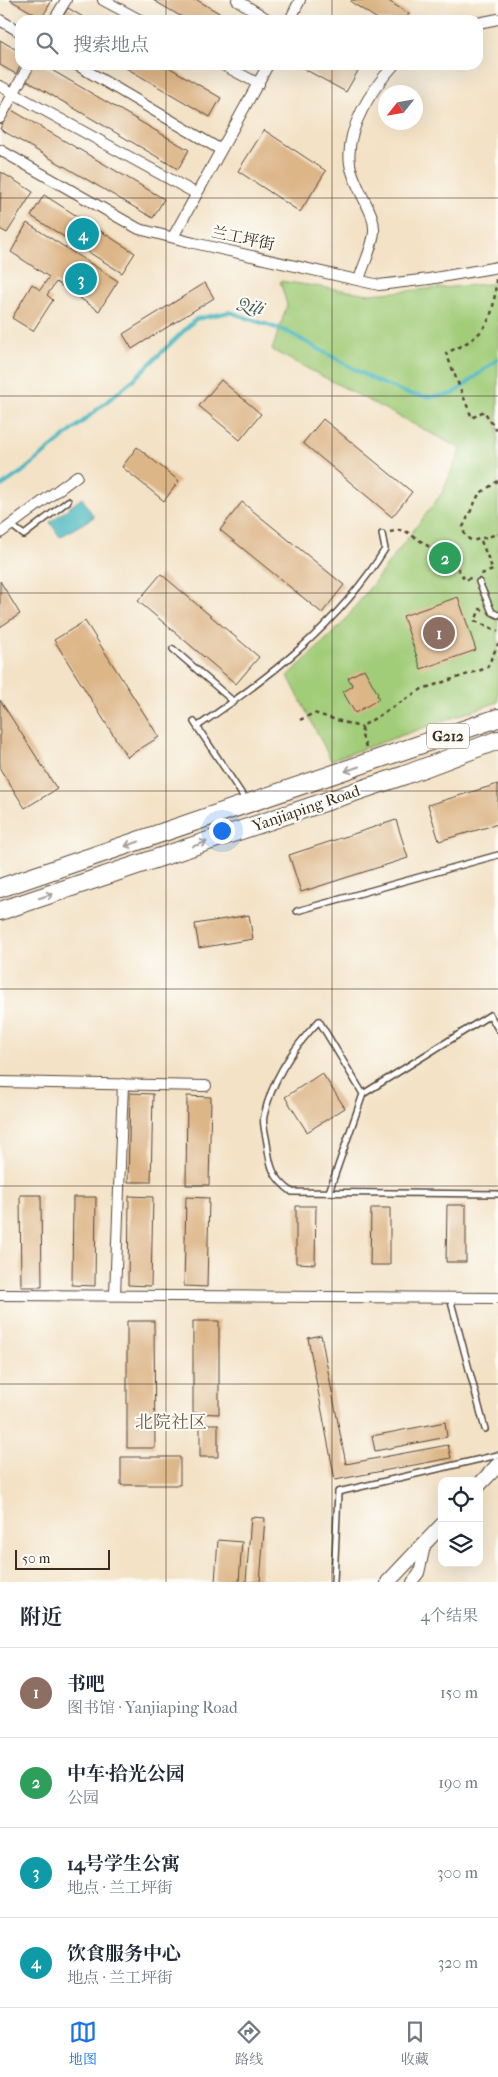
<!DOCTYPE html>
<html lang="zh">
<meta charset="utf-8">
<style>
body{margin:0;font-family:"IM FELL French Canon","Noto Serif SC",serif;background:#f2f2f3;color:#1f2937}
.controls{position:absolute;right:15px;bottom:15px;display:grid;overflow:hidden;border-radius:10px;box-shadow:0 5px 20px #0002}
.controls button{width:45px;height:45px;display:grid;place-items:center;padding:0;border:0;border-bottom:1px solid #e0e1e3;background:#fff;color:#1f2937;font:25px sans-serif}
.compass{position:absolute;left:378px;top:85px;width:45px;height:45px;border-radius:50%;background:#fff;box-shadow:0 5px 20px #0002;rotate:239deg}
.scale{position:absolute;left:15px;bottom:12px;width:95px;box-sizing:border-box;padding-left:5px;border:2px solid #3b2a1e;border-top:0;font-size:14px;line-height:18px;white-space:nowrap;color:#3b2a1e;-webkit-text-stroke:4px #fdfcf7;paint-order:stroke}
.you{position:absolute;left:221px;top:830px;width:18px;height:18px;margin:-12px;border:4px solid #fff;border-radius:50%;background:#1a73e8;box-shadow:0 0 0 8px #1a73e833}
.badge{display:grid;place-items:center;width:32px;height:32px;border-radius:50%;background:#1a73e8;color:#fff;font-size:16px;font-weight:700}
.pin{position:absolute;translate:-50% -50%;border:2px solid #fff;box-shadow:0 1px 5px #0006}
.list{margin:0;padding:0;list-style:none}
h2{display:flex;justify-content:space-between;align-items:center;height:65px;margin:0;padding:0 20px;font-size:21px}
h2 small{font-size:16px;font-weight:400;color:#747a83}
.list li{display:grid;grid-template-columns:32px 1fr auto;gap:15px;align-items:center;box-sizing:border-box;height:90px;padding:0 20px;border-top:1px solid #e0e1e3}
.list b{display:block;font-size:19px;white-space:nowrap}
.list p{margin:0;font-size:16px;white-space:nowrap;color:#747a83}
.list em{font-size:16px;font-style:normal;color:#747a83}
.icon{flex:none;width:28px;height:28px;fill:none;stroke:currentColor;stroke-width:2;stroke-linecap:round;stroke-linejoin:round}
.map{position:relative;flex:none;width:498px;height:1582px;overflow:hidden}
.search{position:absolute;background:#fff;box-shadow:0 5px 20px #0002;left:15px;right:15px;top:15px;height:55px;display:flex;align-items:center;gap:12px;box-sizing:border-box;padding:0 18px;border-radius:15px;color:#747a83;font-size:19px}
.sheet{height:425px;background:#fff}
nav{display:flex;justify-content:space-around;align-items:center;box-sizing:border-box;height:70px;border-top:1px solid #e0e1e3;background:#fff;font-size:14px;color:#747a83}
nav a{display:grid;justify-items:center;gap:2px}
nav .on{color:#1a73e8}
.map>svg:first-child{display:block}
.green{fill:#a1cc78;stroke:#6e7b4b}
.water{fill:#49b8c0;stroke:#42716f}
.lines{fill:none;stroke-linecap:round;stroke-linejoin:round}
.stream{stroke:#49b8c0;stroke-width:4}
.building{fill:#ddb688}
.service-casing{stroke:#574637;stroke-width:8}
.minor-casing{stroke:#574637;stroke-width:12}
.tertiary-casing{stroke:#574637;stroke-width:16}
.trunk-casing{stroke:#574637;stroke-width:20}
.path{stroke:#574637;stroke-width:2.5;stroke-dasharray:4 4;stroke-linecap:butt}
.service{stroke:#fff;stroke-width:5}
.minor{stroke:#fff;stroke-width:10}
.tertiary{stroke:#fff;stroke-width:14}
.trunk{stroke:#fff;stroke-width:18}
.oneway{stroke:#a79f9a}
.grid{fill:none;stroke:#3b2a1e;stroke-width:1;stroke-opacity:0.55}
.labels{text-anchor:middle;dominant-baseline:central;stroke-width:4;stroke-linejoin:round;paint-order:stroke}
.shield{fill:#fdfcf7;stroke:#75695f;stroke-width:1}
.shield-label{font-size:15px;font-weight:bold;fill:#3b2a1e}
.street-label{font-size:16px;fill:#3b2a1e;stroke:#fdfcf7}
.water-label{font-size:18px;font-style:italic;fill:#405c57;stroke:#fdfcf7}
.neighbourhood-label{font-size:18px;fill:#745b43;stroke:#fdfcf7}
</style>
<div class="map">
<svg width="498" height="1582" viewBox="0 0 498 1582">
<rect width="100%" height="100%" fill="#fdfcf7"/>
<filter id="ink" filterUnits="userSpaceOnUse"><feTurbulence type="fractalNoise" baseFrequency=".02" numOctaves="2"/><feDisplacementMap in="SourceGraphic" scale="10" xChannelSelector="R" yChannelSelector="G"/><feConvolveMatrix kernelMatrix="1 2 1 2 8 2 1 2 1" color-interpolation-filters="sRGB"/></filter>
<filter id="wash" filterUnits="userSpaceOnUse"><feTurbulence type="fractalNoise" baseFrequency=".0096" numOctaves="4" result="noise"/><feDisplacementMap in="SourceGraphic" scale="20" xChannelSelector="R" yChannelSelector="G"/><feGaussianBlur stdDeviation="1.12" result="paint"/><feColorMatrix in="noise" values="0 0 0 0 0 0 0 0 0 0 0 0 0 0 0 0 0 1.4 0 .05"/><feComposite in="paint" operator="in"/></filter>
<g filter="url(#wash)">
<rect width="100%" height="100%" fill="#f3e2c6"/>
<path class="green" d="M280 281 370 294 498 283V702L331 760 288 676 342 624 442 493 461 449 272 350 287 305Z"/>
<path class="water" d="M82 498 94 517 60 537 50 522Z"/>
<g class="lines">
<path class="stream" d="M0 487 22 472 134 379 196 319 230 312 288 332 376 381 409 394 431 397 453 394 498 359"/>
</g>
<g id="blocks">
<path class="building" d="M10 0H52L42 18Z
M153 0H197L231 20H187Z
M352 0H387L409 14 405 20H379L351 2Z
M68 8 88 20H61Z
M0 40 20 52V66L16 74 0 65Z
M33 65H43L189 150 178 169 24 79Z
M121 65H165L221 98 210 117Z
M302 65H347L358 71 346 92 301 67Z
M10 109 164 199 153 218 0 129Z
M264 130 326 171 300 212 238 171Z
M1 172 33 192 7 233 0 229Z
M44 195 135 253 122 273 31 216Z
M27 223 118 281 99 311 56 282 47 295 53 300 33 331 12 318 32 284 40 290 49 277 11 252Z
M205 283 214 298 132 349 123 334Z
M221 380 261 414 240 440 199 406Z
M323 419 412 492 392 517 303 443Z
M137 447 179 481 164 501 122 467Z
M242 502 344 585 322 613 220 530Z
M161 574 259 657 236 684 138 601Z
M0 581 20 614 0 627Z
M458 597 476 650 421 669 403 616Z
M85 621 159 737 127 757 54 640Z
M364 669 378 694 377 695 379 699 355 713 343 692 353 686 348 678Z
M0 700 57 789 25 808 0 769Z
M498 784V824L439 841 428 805Z
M396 820 408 858 301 892 289 855Z
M249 915 253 939 199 948 195 924Z
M322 1073 345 1108 307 1132 285 1097Z
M130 1093 153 1094 151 1182H128Z
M187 1096 211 1097 209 1185H186Z
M20 1195H41L42 1287H21Z
M129 1196 153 1197 151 1286 128 1285Z
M73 1197H96L95 1286 72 1285Z
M186 1197 209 1198 207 1287 184 1286Z
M447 1205H466V1262H446Z
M296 1206H316L315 1264 296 1263Z
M371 1208H390V1265H370Z
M127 1321H154L155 1448H127Z
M193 1321H219V1414L193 1413Z
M321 1335 346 1464 448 1445 451 1458 335 1480 308 1338Z
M445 1422 447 1437 375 1451 372 1436Z
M200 1424H218V1457H200Z
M121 1457H180V1485H121Z
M251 1517 265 1518 260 1582H246Z
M218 1540 242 1542 239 1582H215Z"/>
</g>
</g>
<g filter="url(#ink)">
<use href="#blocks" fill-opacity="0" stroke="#574637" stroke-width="1"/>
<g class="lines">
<g class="service-casing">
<path id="service" d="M11 525 24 535 68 501
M479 582 492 612 498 615
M173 649 234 702
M194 722 247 802
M198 726C270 677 339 624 385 549L382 534
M297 911 498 855
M363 1094 319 1021C293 1048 272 1079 264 1116 262 1124 266 1135 267 1143 270 1167 272 1177 292 1192L498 1194
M329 1192 363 1094 490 1015 498 1029
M450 1298 485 1429
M334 1582 338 1492 498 1455"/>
</g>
<g class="minor-casing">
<path id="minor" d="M103 0 140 20
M237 0 269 20
M0 20 20 32
M54 20 66 0
M290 20 300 0
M478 23 498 19
M77 65 221 150
M223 65 259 84
M0 86 197 194
M0 118 29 65
M0 150 139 229 194 243 379 285 429 279 498 267
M173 237 268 65
M359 280C363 265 373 247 374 232 375 216 365 203 359 189 356 182 351 172 350 164 345 129 372 89 394 65
M0 533 77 476
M0 1082 206 1086
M0 1295 498 1298
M115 1295 123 1084
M412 1582 419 1573 426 1542"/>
</g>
<g class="tertiary-casing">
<path id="tertiary" d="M479 1485 498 1465
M388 1582 442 1525"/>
</g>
<g class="trunk-casing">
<path id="trunk" d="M0 888 498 718
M0 911 405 775 498 740"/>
</g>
<path class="path" d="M496 279C494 322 486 336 446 353L472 418 484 411 498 433
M498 481 479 494 463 527 465 536 472 541 498 534
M390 532 399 530 407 532 455 564 465 580 473 577
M481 574 493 570 481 541
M483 610 480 609 475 621 498 631
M300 720 314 713 363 728
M366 747 361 733 364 725 422 689 487 668 498 644"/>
<use href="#service" class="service"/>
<use href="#minor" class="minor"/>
<use href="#tertiary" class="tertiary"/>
<use href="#trunk" class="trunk"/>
</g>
<defs><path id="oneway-shaft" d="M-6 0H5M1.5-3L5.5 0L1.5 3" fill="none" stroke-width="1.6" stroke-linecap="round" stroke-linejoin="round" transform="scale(1.25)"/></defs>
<g class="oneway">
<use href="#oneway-shaft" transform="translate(352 769) rotate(161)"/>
<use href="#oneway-shaft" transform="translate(132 844) rotate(161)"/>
<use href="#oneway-shaft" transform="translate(200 844) rotate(-19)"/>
<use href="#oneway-shaft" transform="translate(46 896) rotate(-18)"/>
</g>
</g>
<path class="grid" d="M166 0V20M332 0V20M166 65V1582M332 65V1582M0 198H498M0 396H498M0 593H498M0 791H498M0 989H498M0 1186H498M0 1384H498"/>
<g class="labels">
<rect class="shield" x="427" y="723.5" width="42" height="25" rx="4"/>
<g class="shield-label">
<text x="448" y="736">G212</text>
</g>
<g class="street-label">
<text transform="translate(243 238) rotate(12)">兰工坪街</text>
<text transform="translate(306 808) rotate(-19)">Yanjiaping Road</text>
</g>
<g class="water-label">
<text transform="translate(251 306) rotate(16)">Qili</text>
</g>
<g class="neighbourhood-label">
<text x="171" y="1422">北院社区</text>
</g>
</g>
</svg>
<div class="controls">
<button><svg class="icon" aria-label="locate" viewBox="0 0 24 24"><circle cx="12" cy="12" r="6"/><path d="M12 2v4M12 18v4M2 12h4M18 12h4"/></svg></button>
<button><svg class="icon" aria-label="layers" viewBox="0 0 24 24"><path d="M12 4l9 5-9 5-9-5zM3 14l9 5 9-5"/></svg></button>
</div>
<svg class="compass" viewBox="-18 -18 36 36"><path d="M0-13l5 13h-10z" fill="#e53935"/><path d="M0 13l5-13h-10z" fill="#747a83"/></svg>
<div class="scale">50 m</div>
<div class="you"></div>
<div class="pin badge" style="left:439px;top:633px;background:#8d6e63">1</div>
<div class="pin badge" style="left:445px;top:558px;background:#2e9e5b">2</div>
<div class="pin badge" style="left:81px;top:279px;background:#0f9aa8">3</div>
<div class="pin badge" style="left:83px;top:234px;background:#0f9aa8">4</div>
<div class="search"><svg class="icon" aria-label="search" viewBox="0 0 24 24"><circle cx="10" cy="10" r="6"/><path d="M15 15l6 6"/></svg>搜索地点</div>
</div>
<section class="sheet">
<h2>附近<small>4个结果</small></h2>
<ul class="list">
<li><span class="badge" style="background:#8d6e63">1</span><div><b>书吧</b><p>图书馆 · Yanjiaping Road</p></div><em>150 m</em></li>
<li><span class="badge" style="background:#2e9e5b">2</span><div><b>中车·拾光公园</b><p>公园</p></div><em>190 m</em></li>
<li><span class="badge" style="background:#0f9aa8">3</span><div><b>14号学生公寓</b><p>地点 · 兰工坪街</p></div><em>300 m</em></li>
<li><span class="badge" style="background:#0f9aa8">4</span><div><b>饮食服务中心</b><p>地点 · 兰工坪街</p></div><em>320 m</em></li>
</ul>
</section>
<nav>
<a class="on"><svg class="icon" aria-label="map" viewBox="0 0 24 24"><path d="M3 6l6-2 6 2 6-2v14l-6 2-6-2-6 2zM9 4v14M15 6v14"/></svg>地图</a>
<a><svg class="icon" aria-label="directions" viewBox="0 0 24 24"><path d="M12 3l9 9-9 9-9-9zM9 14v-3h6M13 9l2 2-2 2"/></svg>路线</a>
<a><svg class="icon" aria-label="saved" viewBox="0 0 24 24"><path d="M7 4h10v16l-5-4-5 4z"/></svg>收藏</a>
</nav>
